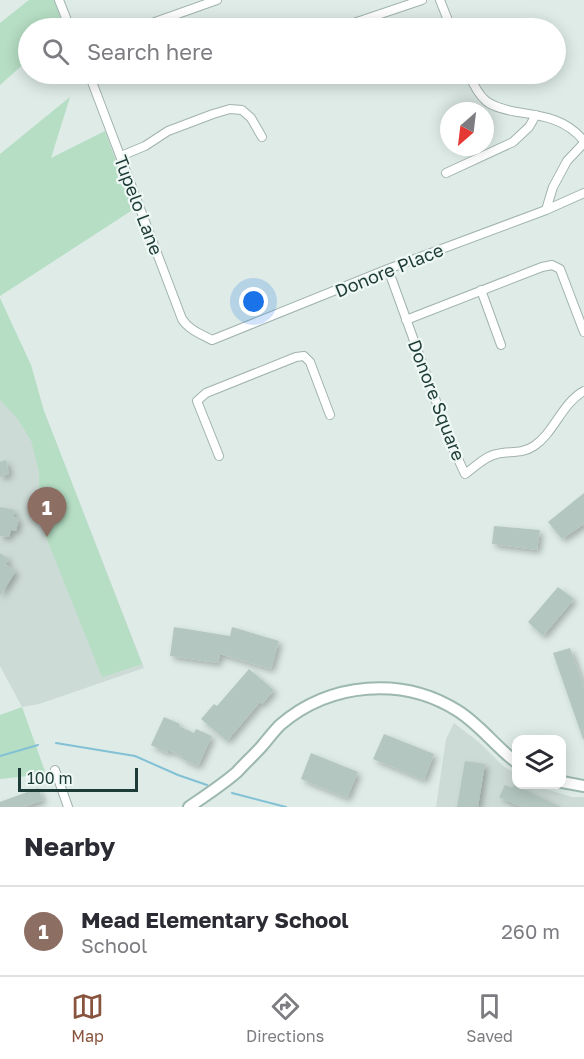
<!DOCTYPE html>
<style>
body{margin:0;font-family:"Golos Text",sans-serif;background:#f2f2f3;color:#2b2b33}
.controls{position:absolute;right:18px;bottom:18px;display:grid;overflow:hidden;border-radius:12px;box-shadow:0 3px 15px #0003}
.controls button{width:54px;height:54px;display:grid;place-items:center;padding:0;border:0;border-bottom:2px solid #e1e1e2;background:#fff;color:#2b2b33;font:30px sans-serif}
.compass{position:absolute;left:440px;top:102px;width:54px;height:54px;border-radius:50%;background:#fff;box-shadow:0 3px 15px #0003;rotate:208deg}
.scale{position:absolute;left:18px;bottom:15px;width:120px;box-sizing:border-box;padding-left:6px;border:3px solid #1e3c37;border-top:0;font-size:16px;line-height:21px;white-space:nowrap;color:#1e3c37;-webkit-text-stroke:4px #eff8f4;paint-order:stroke}
.you{position:absolute;left:254px;top:302px;width:21px;height:21px;margin:-15px;border:4px solid #fff;border-radius:50%;background:#1a73e8;box-shadow:0 0 0 9px #1a73e833}
.badge{display:grid;place-items:center;width:39px;height:39px;border-radius:50%;background:#89543e;color:#fff;font-size:20px;font-weight:700}
.pin{position:absolute;translate:-50% -50px;filter:drop-shadow(0 2px 3px #0008)}
.pin::after{content:'';position:absolute;top:32px;width:21px;height:18px;background:inherit;clip-path:polygon(0 0,100% 0,50% 100%)}
.list{margin:0;padding:0;list-style:none}
h2{display:flex;justify-content:space-between;align-items:center;height:78px;margin:0;padding:0 24px;font-size:26px}
h2 small{font-size:20px;font-weight:400;color:#7c7c81}
.list li{display:grid;grid-template-columns:39px 1fr auto;gap:18px;align-items:center;box-sizing:border-box;height:90px;padding:0 24px;border-top:2px solid #e1e1e2}
.list b{display:block;font-size:22px;white-space:nowrap}
.list p{margin:0;font-size:20px;white-space:nowrap;color:#7c7c81}
.list em{font-size:20px;font-style:normal;color:#7c7c81}
.icon{flex:none;width:33px;height:33px;fill:none;stroke:currentColor;stroke-width:2;stroke-linecap:round;stroke-linejoin:round}
.map{position:relative;flex:none;width:584px;height:807px;overflow:hidden}
.search{position:absolute;background:#fff;box-shadow:0 3px 15px #0003;left:18px;right:18px;top:18px;height:66px;display:flex;align-items:center;gap:15px;box-sizing:border-box;padding:0 21px;border-radius:33px;color:#7c7c81;font-size:22px}
.sheet{height:168px;background:#fff}
nav{display:flex;justify-content:space-around;align-items:center;box-sizing:border-box;height:84px;border-top:2px solid #e1e1e2;background:#fff;font-size:16px;color:#7c7c81}
nav a{display:grid;justify-items:center;gap:3px}
nav .on{color:#89543e}
.map>svg:first-child{display:block}
.built{fill:#cddbd6}
.green{fill:#b5dec4}
.lines{fill:none;stroke-linecap:round;stroke-linejoin:round}
.stream{stroke:#82c1d5;stroke-width:2}
.building{fill:#b4c6c0;filter:url(#shadow)}
.street-casing{stroke:#a1b3af;stroke-width:10}
.secondary-casing{stroke:#9cb8b0;stroke-width:14}
.street{stroke:#fff;stroke-width:8}
.secondary{stroke:#fff;stroke-width:10}
.labels{text-anchor:middle;dominant-baseline:central;stroke-width:4.5;stroke-linejoin:round;paint-order:stroke}
.street-label{font-size:18px;fill:#1e3c37;stroke:#eff8f4}
</style>
<div class="map">
<svg width="584" height="807" viewBox="0 0 584 807">
<defs>
<filter id="shadow"><feDropShadow dx="3.5" dy="3.5" stdDeviation="3" flood-color="#0004"/></filter>
</defs>
<rect width="100%" height="100%" fill="#deebe7"/>
<path class="built" d="M0 382 44 411 144 668 39 704 22 707 0 666Z
M454 723 480 743 503 766 516 774V784L533 785 572 797H584V807H436L446 739Z"/>
<path class="green" d="M29 0H54L65 28H28V60L0 85V23Z
M70 97 51 158 105 131 134 209 0 296V154Z
M0 298 31 365 44 411 142 664 102 677 40 522 39 472 31 440 17 418 0 400Z
M22 707 46 774 0 779V715Z"/>
<g class="lines">
<path class="stream" d="M56 743 135 756 178 775 207 785
M0 756 38 745
M232 793 286 807"/>
</g>
<path class="building" d="M6 460 9 474 0 477V462Z
M584 493V524L562 539 548 522Z
M0 507 15 510 13 517 19 518 16 531 11 530 9 537 0 536Z
M494 526 540 530 537 550 492 544Z
M0 553 9 559 5 564 16 571 0 596Z
M558 587 574 599 543 636 528 622Z
M174 627 230 636 232 627 279 641 271 669 220 654 218 663 170 656Z
M570 648 584 687V739H583L553 653Z
M249 669 274 690 262 704 260 702 227 741 201 719 214 704 217 706Z
M164 717 180 724 179 726 194 733 196 729 212 736 198 766 182 759 183 757 168 750 167 753 151 745Z
M384 734 434 754 424 780 373 759Z
M311 753 358 772 347 798 301 779Z
M465 761 485 764 478 807H457Z
M505 785 512 788 514 785 561 807H521L499 797Z
M38 788 43 800 24 807H0V802Z"/>
<g class="lines">
<g class="street-casing">
<path id="street" d="M59 0 70 28
M440 0 451 28
M138 28 217 0
M339 28 422 0
M89 74 182 319C189 330 201 334 212 340L388 269 546 210 584 193
M469 74C473 84 478 94 486 101 495 108 507 110 517 112 544 116 566 119 584 141
M121 156 145 146 168 131 213 114 230 109 242 110 251 118 262 137
M446 173 513 142 529 127 536 115
M546 210 553 187 567 161 584 143
M388 269 453 448 465 474C475 467 485 456 497 454 510 451 522 454 534 446 554 433 562 403 584 391
M481 290 501 345
M406 320 542 267 552 265 560 269 584 332
M219 456 197 401 206 393 296 357 304 356 310 362 330 415
M55 770 68 807"/>
</g>
<g class="secondary-casing">
<path id="secondary" d="M562 782 584 786
M189 807C205 796 222 785 237 772 245 763 254 755 262 746 268 739 274 731 280 725 330 682 403 676 458 711 480 725 496 747 516 762"/>
</g>
<use href="#street" class="street"/>
<use href="#secondary" class="secondary"/>
</g>
<g class="labels">
<g class="street-label">
<text transform="translate(139 205) rotate(69)">Tupelo Lane</text>
<text transform="translate(389 270) rotate(-22)">Donore Place</text>
<text transform="translate(437 400) rotate(69)">Donore Square</text>
</g>
</g>
</svg>
<div class="controls">
<button><svg class="icon" aria-label="layers" viewBox="0 0 24 24"><path d="M12 4l9 5-9 5-9-5zM3 14l9 5 9-5"/></svg></button>
</div>
<svg class="compass" viewBox="-18 -18 36 36"><path d="M0-13l5 13h-10z" fill="#e53935"/><path d="M0 13l5-13h-10z" fill="#7c7c81"/></svg>
<div class="scale">100 m</div>
<div class="you"></div>
<div class="pin badge" style="left:47px;top:537px;background:#8d6e63">1</div>
<div class="search"><svg class="icon" aria-label="search" viewBox="0 0 24 24"><circle cx="10" cy="10" r="6"/><path d="M15 15l6 6"/></svg>Search here</div>
</div>
<section class="sheet">
<h2>Nearby<small></small></h2>
<ul class="list">
<li><span class="badge" style="background:#8d6e63">1</span><div><b>Mead Elementary School</b><p>School</p></div><em>260 m</em></li>
</ul>
</section>
<nav>
<a class="on"><svg class="icon" aria-label="map" viewBox="0 0 24 24"><path d="M3 6l6-2 6 2 6-2v14l-6 2-6-2-6 2zM9 4v14M15 6v14"/></svg>Map</a>
<a><svg class="icon" aria-label="directions" viewBox="0 0 24 24"><path d="M12 3l9 9-9 9-9-9zM9 14v-3h6M13 9l2 2-2 2"/></svg>Directions</a>
<a><svg class="icon" aria-label="saved" viewBox="0 0 24 24"><path d="M7 4h10v16l-5-4-5 4z"/></svg>Saved</a>
</nav>
